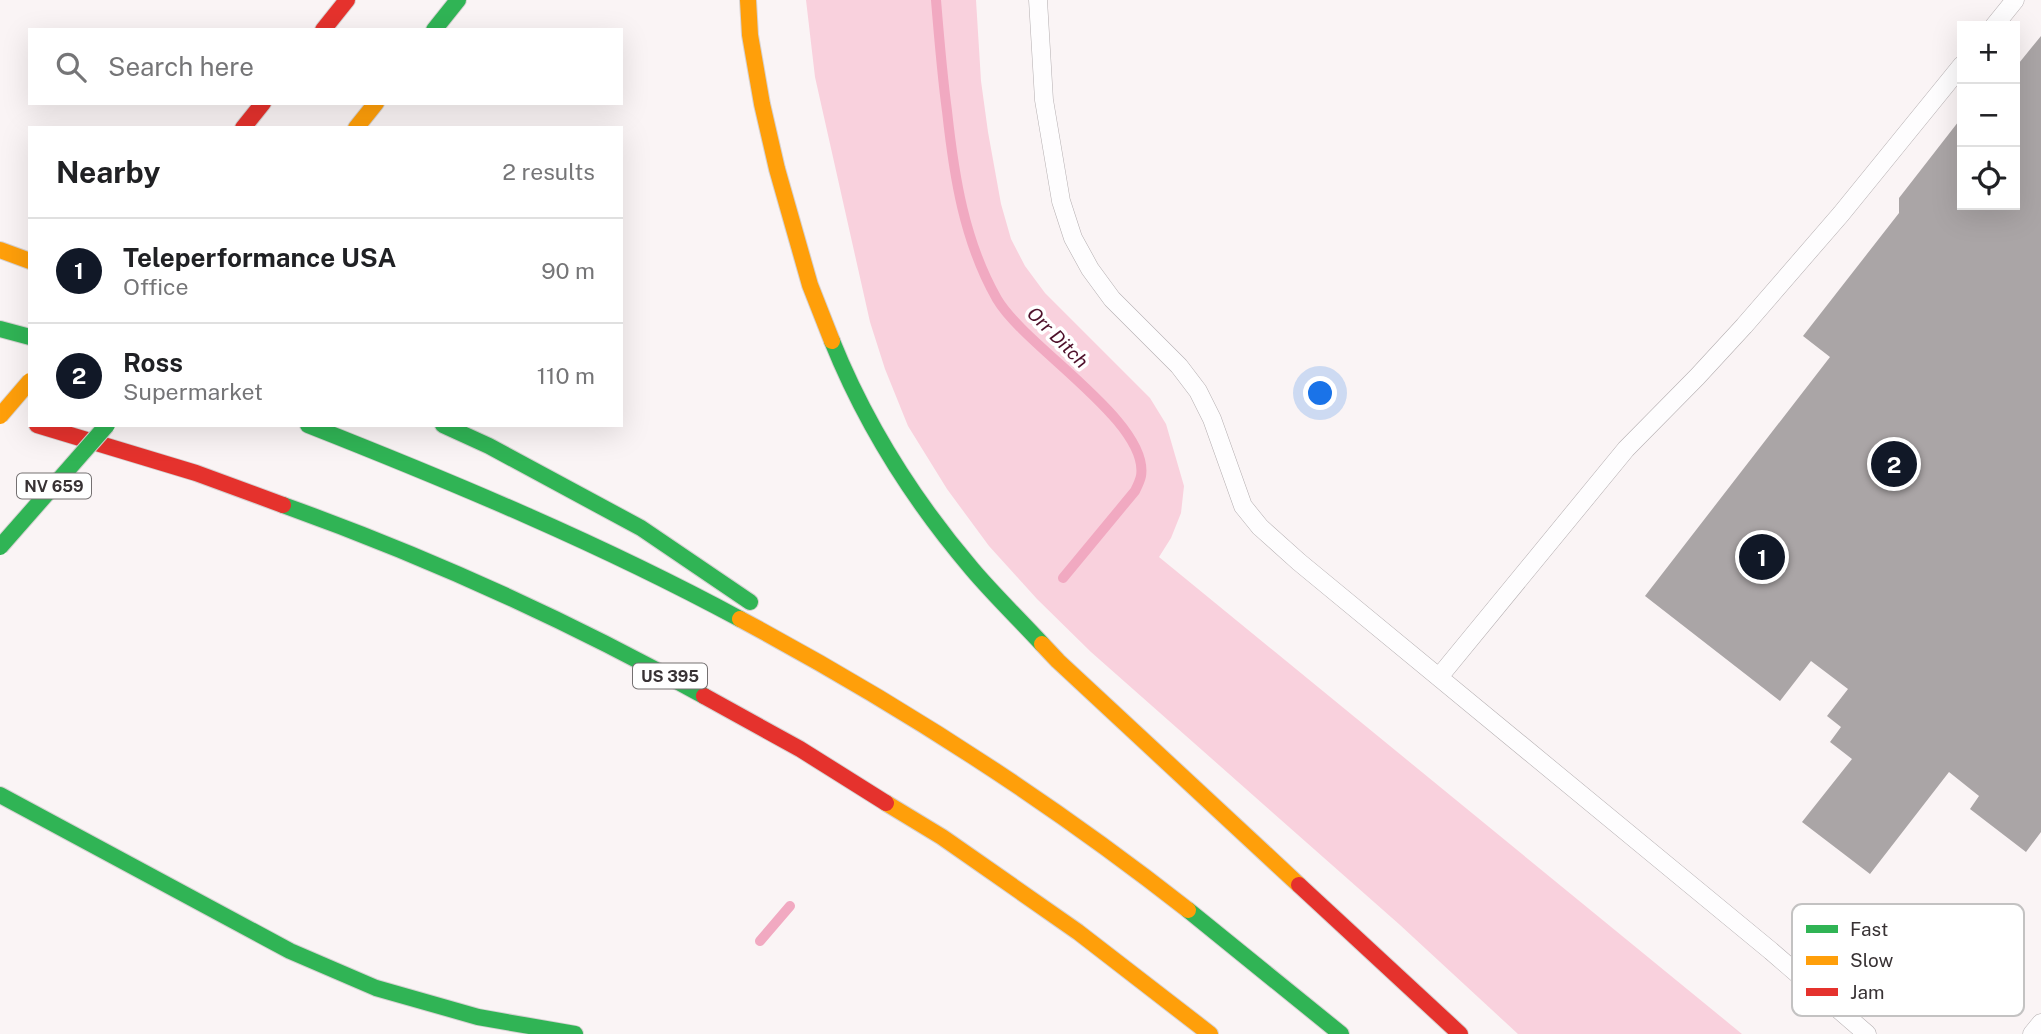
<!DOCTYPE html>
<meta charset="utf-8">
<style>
body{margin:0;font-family:"Public Sans",sans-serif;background:#f6f6f6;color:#202124}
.controls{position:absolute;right:21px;top:21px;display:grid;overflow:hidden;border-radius:0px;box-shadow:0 7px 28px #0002}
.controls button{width:63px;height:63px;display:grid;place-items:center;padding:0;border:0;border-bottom:2px solid #e0e0e0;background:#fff;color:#202124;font:35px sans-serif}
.you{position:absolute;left:1321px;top:394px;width:24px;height:24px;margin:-18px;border:5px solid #fff;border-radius:50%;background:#1a73e8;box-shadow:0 0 0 10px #1a73e833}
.badge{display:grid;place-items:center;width:46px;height:46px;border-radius:50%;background:#111827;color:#fff;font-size:23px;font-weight:700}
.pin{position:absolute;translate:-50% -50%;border:4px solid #fff;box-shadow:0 2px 7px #0006}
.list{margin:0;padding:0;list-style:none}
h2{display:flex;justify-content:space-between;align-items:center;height:91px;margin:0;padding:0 28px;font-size:30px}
h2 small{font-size:23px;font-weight:400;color:#757577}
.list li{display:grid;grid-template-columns:46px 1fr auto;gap:21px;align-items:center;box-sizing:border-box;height:105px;padding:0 28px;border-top:2px solid #e0e0e0}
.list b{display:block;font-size:26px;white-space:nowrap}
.list p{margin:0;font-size:23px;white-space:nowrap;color:#757577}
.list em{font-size:23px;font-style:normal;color:#757577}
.icon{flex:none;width:38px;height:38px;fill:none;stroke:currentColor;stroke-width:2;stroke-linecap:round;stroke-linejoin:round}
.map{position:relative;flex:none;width:2041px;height:1034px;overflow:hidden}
.search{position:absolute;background:#fff;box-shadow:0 7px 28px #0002;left:28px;top:28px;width:595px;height:77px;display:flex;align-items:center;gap:18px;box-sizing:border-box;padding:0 24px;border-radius:0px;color:#757577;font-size:26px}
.panel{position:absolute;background:#fff;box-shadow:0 7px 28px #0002;left:28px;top:126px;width:595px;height:301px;border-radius:0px}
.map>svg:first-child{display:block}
.green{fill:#f9d1dd}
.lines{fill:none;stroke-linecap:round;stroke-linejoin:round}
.stream{stroke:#f1a9c1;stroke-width:10}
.building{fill:#aaa5a6}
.lane-casing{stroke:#b4aeb0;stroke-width:19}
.fast-casing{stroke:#d6d2d2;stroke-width:18}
.slow-casing{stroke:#d6d2d2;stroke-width:18}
.jam-casing{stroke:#d6d2d2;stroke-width:18}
.lane{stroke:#fefdfe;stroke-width:18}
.fast{stroke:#30b455;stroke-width:16}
.slow{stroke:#ff9f0a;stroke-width:16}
.jam{stroke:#e5322d;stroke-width:16}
.fast-bridge-casing{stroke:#d6d2d2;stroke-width:18;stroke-linecap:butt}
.slow-bridge-casing{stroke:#d6d2d2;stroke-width:18;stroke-linecap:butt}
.fast-bridge{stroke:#30b455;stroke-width:16}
.slow-bridge{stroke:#ff9f0a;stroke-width:16}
.labels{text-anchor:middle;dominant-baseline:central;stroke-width:7;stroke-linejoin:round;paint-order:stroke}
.shield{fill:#fff;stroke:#747071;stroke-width:2}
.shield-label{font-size:16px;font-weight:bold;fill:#383234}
.water-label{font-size:19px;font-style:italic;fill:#4e102a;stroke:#fff}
.key{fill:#fff;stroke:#c3c2c2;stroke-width:2}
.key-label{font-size:19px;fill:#383234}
</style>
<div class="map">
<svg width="2041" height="1034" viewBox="0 0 2041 1034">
<rect width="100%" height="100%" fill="#faf4f5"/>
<path class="green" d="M806 0H976L981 81 988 132 1001 204 1011 239 1025 266 1045 293 1150 398 1166 424 1184 486 1181 513 1171 538 1159 557 1742 1034H1518L1400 925 1091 652 1037 599 989 546 947 489 908 426 885 369 870 322 815 77Z"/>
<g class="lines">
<path class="stream" d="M936 0C939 37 942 74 947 111 954 176 964 241 997 299 1025 347 1150 422 1141 476 1140 481 1137 487 1135 491L1063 578
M760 941 790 906"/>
</g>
<path class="building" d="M2041 36V832L2026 852 1970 809 1979 796 1949 772 1870 874 1802 822 1852 759 1830 742 1841 727 1827 716 1848 689 1811 661 1780 701 1645 596 1830 357 1803 336 1899 213V198L1962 117V205H2015V68Z"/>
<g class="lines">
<g class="lane-casing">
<path id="lane" d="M1038 0 1044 100 1061 201 1073 238 1090 269 1112 299 1179 366 1198 391 1212 419 1243 506 1260 527 1299 562 1771 951 1867 1034
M1994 26 2015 0
M1439 677 1626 449 1697 377 1744 326 1841 214 1962 65
M2032 1034 2041 1023"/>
</g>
<g class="fast-casing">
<path id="fast" d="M434 30 458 0
M0 329 30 337
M832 341C865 423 915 502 972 569 994 595 1019 619 1042 644
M308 425C455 483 601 544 740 619
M443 425 489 446 641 528 750 602
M283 505C428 557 569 621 704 696
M0 795 290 951 376 988 478 1017 575 1034
M1188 910 1341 1034"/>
</g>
<g class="slow-casing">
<path id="slow" d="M748 0 750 35 762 104 777 169 810 285 832 341
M356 128 376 103
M0 250 30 261
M740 619C897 703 1048 800 1188 910
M1042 644 1058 661 1299 885
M886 803 942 837 1078 932 1210 1034"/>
</g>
<g class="jam-casing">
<path id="jam" d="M323 30 347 0
M243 128 263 103
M37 425 196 473 283 505
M704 696 800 749 886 803
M1299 885 1460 1034"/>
</g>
<use href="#lane" class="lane"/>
<use href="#fast" class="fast"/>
<use href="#slow" class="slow"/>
<use href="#jam" class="jam"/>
<g class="fast-bridge-casing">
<path id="fast-bridge" d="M0 547 107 425"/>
</g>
<g class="slow-bridge-casing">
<path id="slow-bridge" d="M0 416 30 381"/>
</g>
<use href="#fast-bridge" class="fast-bridge"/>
<use href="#slow-bridge" class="slow-bridge"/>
</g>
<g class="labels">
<g class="shield">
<rect x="17" y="473.5" width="74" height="25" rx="5"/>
<rect x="633" y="663.5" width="74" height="25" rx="5"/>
</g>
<g class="shield-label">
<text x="54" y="486">NV 659</text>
<text x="670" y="676">US 395</text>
</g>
<g class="water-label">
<text transform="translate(1058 337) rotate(45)">Orr Ditch</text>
</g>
</g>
<rect x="1792" y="904" width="232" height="112" rx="10" class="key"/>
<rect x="1806" y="925" width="32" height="8" fill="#30b455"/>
<rect x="1806" y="956" width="32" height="9" fill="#ff9f0a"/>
<rect x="1806" y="988" width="32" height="8" fill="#e5322d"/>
<g class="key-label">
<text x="1850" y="936">Fast</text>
<text x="1850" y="967">Slow</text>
<text x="1850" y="999">Jam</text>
</g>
</svg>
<div class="controls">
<button>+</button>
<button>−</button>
<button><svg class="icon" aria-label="locate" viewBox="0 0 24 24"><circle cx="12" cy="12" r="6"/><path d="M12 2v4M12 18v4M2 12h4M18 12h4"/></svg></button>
</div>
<div class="you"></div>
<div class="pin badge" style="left:1762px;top:557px">1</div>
<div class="pin badge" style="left:1894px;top:464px">2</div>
<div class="search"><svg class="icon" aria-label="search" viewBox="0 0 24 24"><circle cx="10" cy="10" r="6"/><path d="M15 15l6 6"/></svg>Search here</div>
<section class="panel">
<h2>Nearby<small>2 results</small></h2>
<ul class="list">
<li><span class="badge">1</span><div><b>Teleperformance USA</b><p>Office</p></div><em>90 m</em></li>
<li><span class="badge">2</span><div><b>Ross</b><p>Supermarket</p></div><em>110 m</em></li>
</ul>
</section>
</div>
